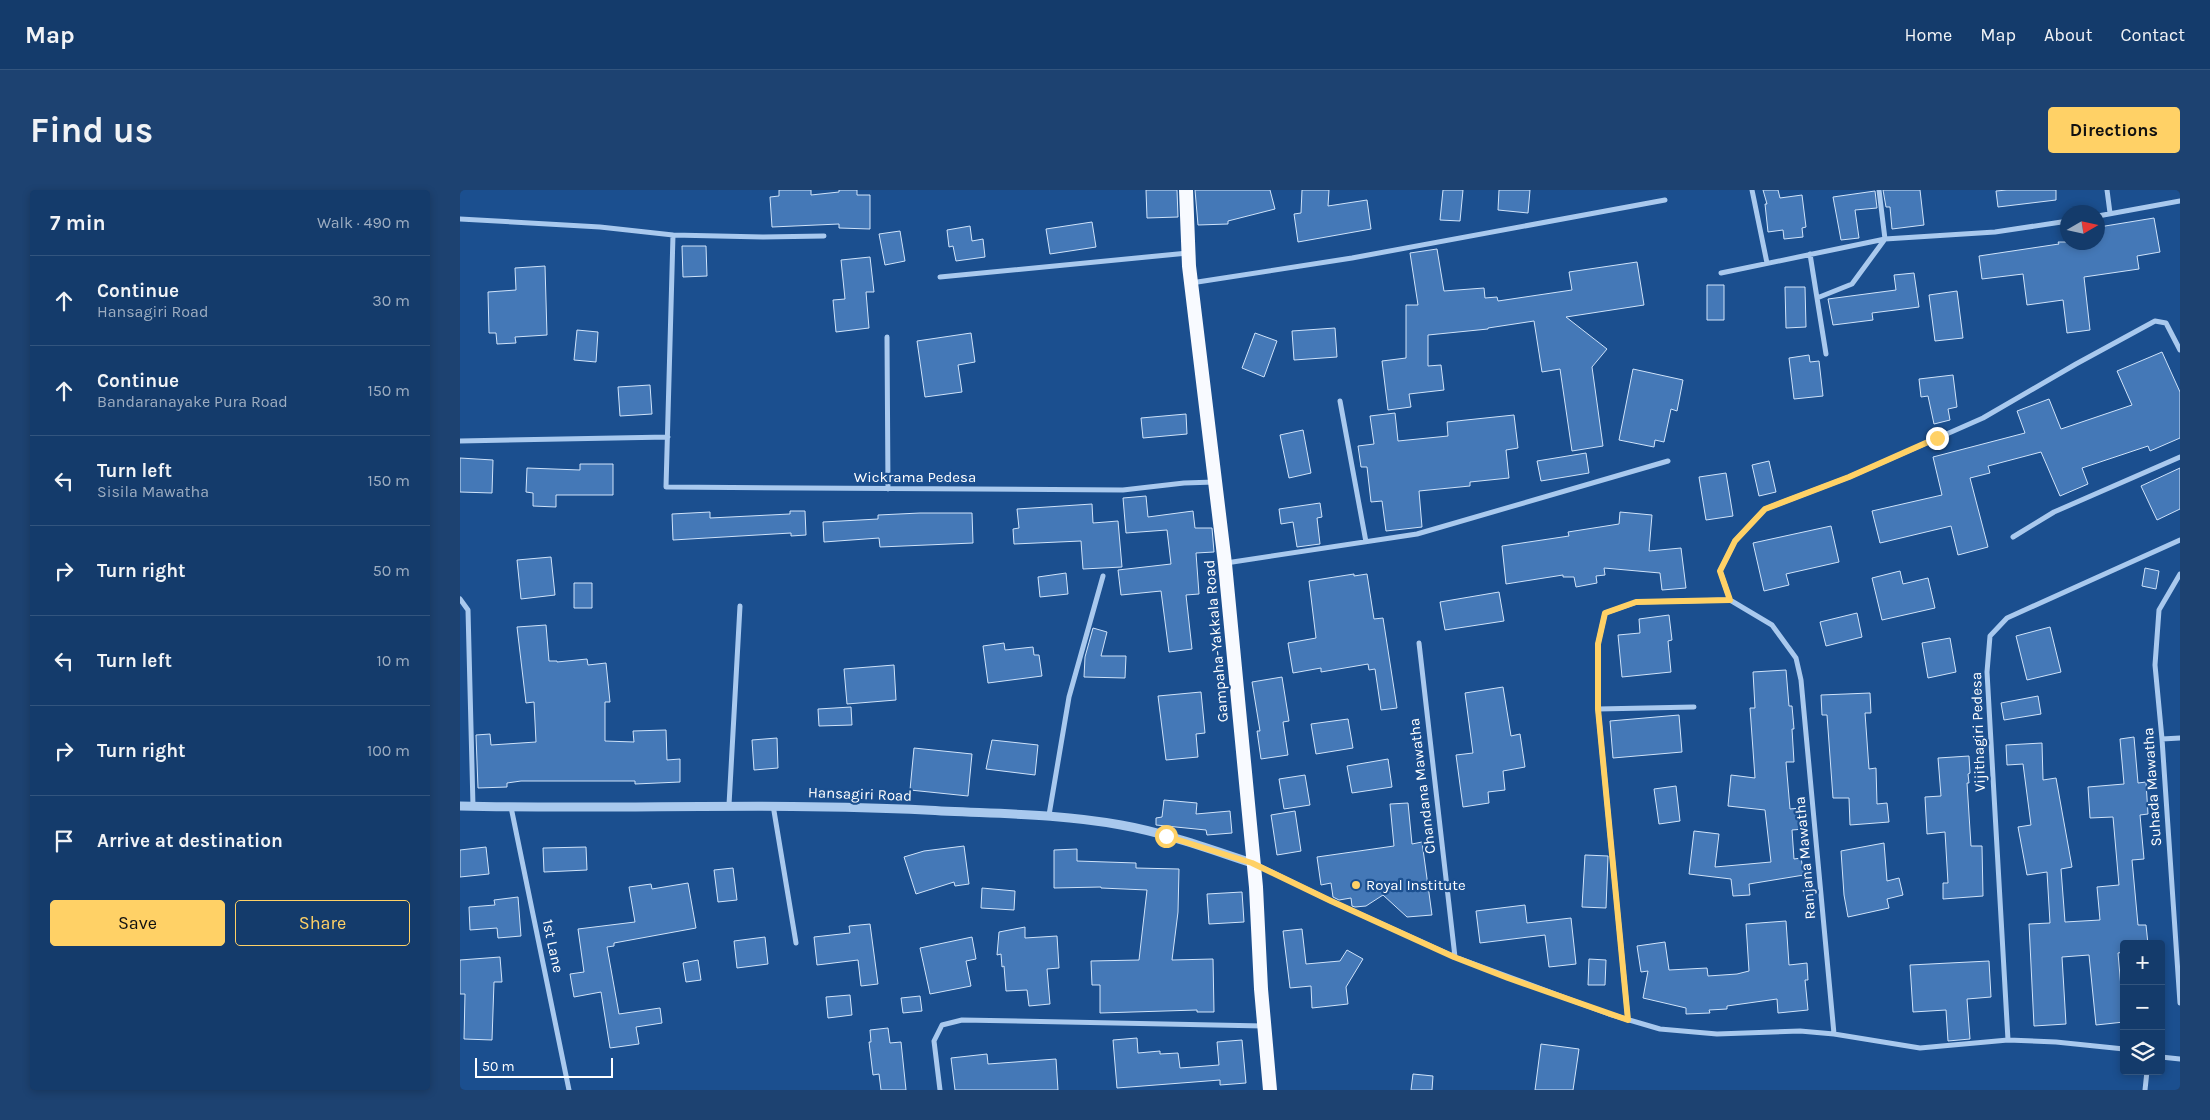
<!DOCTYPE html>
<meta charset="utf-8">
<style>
body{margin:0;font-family:Karla,sans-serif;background:#1d4271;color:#f1f3f6}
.controls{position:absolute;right:15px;bottom:15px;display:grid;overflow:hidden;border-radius:5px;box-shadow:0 2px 8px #0003}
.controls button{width:45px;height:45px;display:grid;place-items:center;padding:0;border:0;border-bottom:1px solid #33557e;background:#143b6b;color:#f1f3f6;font:25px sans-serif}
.compass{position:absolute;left:1600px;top:15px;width:45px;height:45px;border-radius:50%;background:#143b6b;box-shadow:0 2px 8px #0003;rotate:81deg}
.scale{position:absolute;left:15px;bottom:12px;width:138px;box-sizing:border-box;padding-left:5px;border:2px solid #fff;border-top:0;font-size:14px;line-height:18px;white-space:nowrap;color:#fff;-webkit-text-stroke:4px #1b4f8f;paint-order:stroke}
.stop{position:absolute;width:15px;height:15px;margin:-11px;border:4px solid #ffd166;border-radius:50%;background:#fff}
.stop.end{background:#ffd166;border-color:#fff;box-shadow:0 1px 5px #0008}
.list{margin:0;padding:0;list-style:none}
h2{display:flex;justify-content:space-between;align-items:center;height:65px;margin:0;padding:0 20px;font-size:21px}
h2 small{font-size:16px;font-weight:400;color:#9dadc1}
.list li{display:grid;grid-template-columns:32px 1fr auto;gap:15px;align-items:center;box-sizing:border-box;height:90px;padding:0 20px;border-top:1px solid #33557e}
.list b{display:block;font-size:19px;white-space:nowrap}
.list p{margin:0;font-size:16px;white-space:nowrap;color:#9dadc1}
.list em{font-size:16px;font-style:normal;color:#9dadc1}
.actions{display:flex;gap:10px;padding:15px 20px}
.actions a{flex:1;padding:11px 0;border:1px solid #ffd166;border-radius:5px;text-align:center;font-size:18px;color:#ffd166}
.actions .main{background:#ffd166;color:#111}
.icon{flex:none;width:28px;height:28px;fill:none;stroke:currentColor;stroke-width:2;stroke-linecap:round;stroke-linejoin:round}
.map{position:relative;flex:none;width:1720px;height:900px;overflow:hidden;border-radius:5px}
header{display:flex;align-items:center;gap:30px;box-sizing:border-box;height:70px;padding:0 25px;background:#143b6b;border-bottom:1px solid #33557e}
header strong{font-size:24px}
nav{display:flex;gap:28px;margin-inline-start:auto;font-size:18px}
.intro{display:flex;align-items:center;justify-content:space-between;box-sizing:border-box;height:120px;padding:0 30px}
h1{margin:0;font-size:35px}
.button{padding:12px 22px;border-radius:5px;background:#ffd166;color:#111;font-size:18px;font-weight:700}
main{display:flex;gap:30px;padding:0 30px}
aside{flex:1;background:#143b6b;border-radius:5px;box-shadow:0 2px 8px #0003}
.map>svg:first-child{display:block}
.building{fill:#4478b7;stroke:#cfe3fa}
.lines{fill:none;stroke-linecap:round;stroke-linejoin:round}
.minor{stroke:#a9c9ee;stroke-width:5}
.tertiary{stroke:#a9c9ee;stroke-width:9}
.trunk{stroke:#f8faff;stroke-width:14}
.route{stroke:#ffd166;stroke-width:6}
.poi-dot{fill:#ffd166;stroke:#1b4f8f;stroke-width:2}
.labels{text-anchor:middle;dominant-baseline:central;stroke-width:4.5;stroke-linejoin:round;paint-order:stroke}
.street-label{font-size:15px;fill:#fff;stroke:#1b4f8f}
.poi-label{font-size:15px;fill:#fff;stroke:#1b4f8f;text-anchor:start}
</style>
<header>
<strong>Map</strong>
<nav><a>Home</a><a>Map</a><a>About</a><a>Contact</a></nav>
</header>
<div class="intro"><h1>Find us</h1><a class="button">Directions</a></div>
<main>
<aside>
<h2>7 min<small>Walk · 490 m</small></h2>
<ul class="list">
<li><svg class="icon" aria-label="ahead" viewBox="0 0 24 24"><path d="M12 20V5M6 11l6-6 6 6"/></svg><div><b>Continue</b><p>Hansagiri Road</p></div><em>30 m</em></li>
<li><svg class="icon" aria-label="ahead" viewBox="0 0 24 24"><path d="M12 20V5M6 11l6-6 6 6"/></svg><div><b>Continue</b><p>Bandaranayake Pura Road</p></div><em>150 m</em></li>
<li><svg class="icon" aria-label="left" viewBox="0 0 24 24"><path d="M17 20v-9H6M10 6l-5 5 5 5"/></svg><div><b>Turn left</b><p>Sisila Mawatha</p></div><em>150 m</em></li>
<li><svg class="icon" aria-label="right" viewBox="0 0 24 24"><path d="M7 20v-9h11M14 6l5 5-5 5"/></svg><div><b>Turn right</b></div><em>50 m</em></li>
<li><svg class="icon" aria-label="left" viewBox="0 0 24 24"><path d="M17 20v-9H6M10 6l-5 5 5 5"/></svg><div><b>Turn left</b></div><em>10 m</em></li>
<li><svg class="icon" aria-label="right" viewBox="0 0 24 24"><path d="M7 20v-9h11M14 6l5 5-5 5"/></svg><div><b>Turn right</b></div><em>100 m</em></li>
<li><svg class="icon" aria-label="arrive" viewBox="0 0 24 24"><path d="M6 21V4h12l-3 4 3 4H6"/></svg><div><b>Arrive at destination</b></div></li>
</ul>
<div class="actions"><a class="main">Save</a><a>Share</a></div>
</aside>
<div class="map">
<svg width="1720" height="900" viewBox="0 0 1720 900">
<rect width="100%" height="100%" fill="#1b4f8f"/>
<path class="building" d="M319 0H351V5L379 2V0H397V5H410V39L379 38V34L312 37 310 7 319 6Z
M686 0H717L718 27 687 28Z
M735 0H810L815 19 768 31V34L738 35Z
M842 0H869L868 16 907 10 911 39 838 52 834 24 841 23Z
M983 0H1003L1000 31 980 30Z
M1039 0H1070L1068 23 1038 20Z
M1303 0H1318L1320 8 1342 5 1346 37 1342 38 1343 47 1324 49 1323 40 1308 42 1305 14H1307Z
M1423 0H1460L1464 35 1432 39 1430 17H1426Z
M1547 0H1596V10L1538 17 1536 1Z
M1415 1 1417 18 1395 20 1399 48 1381 50 1373 7Z
M1694 28 1700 62 1677 66 1679 79 1624 87 1630 140 1607 143 1603 110 1567 115 1563 84 1522 89 1519 66 1599 54 1598 52H1638L1639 37Z
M632 32 636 57 590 64 586 39Z
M510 36 512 51 523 49 525 67 496 71 493 56 489 57 487 40Z
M440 41 445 71 425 75 419 44Z
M222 56H246L247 86 223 87Z
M977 59 984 101 1024 98 1025 108 1037 107 1038 111 1112 100 1109 82 1177 72 1184 115 1106 127 1147 159 1132 177 1143 256 1112 261 1100 179 1082 182 1074 131 1028 138V139L968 145V176L981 175 984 200 949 204 951 217 928 220 922 171 946 168V115H958L950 63Z
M410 67 414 102H406L409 138 376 142 373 110 385 109 381 70Z
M85 76 87 145 55 147 56 153 37 154 36 143H29L28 102 56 100 55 78Z
M1454 83 1459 117 1412 123 1413 130 1373 135 1368 109 1436 100 1434 85Z
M1247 95H1264V130H1247Z
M1325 97H1345L1346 137 1326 138Z
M1497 101 1503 148 1475 151 1469 105Z
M875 138 877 167 834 170 832 141Z
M117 140 138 142 136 172 114 170Z
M511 143 515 172 498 175 502 202 465 207 457 151Z
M795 143 817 151 804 187 782 178Z
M1702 162 1720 202V248L1690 261 1688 256 1622 278 1628 294 1600 306 1581 262 1528 276 1530 283 1510 288 1528 357 1498 365 1491 336 1420 353 1412 321 1482 305 1473 267 1565 243 1557 221 1589 209 1601 239 1672 215 1657 181Z
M1349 165 1350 172 1359 171 1363 206 1334 209 1329 168Z
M1173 179 1223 190 1217 221 1211 219 1204 252 1195 250 1194 257 1159 250Z
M1493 185 1497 217 1488 219 1490 230 1474 234 1468 206 1461 207 1459 189Z
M190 195 192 224 160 226 158 197Z
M935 223 938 251 988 246 987 232 1054 225 1058 258 1046 260 1049 288 1010 292V296L959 301 962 337 926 341 922 311 911 312 907 277H901L898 256 914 254 910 226Z
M726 224 727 244 683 248 681 228Z
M843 240 851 283 829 288 820 245Z
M1126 263 1129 283 1081 291 1077 271Z
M0 268 33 270 32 303 0 302Z
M1309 271 1316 302 1299 306 1292 275Z
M120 274H153V305H96V317L73 316V303L66 302 67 278 120 280Z
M1720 278V319L1697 330 1681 296Z
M1266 283 1273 326 1246 330 1239 287Z
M686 306 688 327 733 321 735 338H752L754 362 736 363 739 404 726 405 732 459 709 462 701 401 661 405 658 380 711 374 707 340 666 343 663 308Z
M860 313 862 327 857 328 860 354 837 357 833 332 821 334 819 319Z
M632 314 633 333 658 331 662 377 623 379 621 351 554 354 553 339 559 338 557 319Z
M330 321H345L346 345 331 346V343L213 350 212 324 250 322V328L330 324Z
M1160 322 1192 325 1189 361 1221 358 1226 398 1202 400 1200 383 1144 378 1145 385 1136 386 1137 393 1116 397 1114 387H1103V385L1046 394 1042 356 1109 346 1108 342 1159 334Z
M460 323H512L513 353 420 357 419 348 364 352 363 332 418 329V325Z
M1371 336 1379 372 1326 384 1329 395 1304 401 1293 353Z
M91 367 95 405 61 409 57 370Z
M1685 378 1699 381 1696 399 1682 396Z
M1440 381 1443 394 1468 388 1475 418 1422 430 1412 388Z
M606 383 608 404 580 407 578 387Z
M894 384V386L907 384 914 429 923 428 937 518 921 520 915 479 909 480 908 474 861 482V478L833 483 828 453 856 448 849 391Z
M114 393H132V418H114Z
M1039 402 1044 431 985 440 980 412Z
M1397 423 1402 447 1366 456 1360 432Z
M1209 425 1212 450 1208 451 1211 482 1162 487 1158 445 1180 443 1179 429Z
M86 435 89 471H97V472L127 469 128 475 146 473 150 512H145V551L174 552 173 541 206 540 207 570 220 569V592L175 594V591H61L47 593V597L18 598 16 545 30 544 31 555 76 552 74 512 66 513 57 437Z
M1590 437 1601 482 1567 490 1556 446Z
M633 438 647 442 641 466H666L665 488 624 487 625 467Z
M1490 448 1496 482 1468 488 1462 453Z
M544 453 545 460 573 457 574 465H579L582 486 528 493 523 456Z
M434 475 436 510 387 514 384 479Z
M1326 480 1329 516H1332L1334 539H1332L1334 572H1326L1330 619 1341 618 1344 639 1332 640 1334 669 1341 668 1344 685 1289 694 1290 705 1273 706 1271 689 1229 684 1234 641 1259 644 1255 677 1311 672 1305 620 1268 616 1271 585 1295 588 1290 518H1295L1293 482Z
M822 487 829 531 823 532 828 565 801 569 797 541H800L792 492Z
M1043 497 1051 546 1060 544 1065 577 1043 581 1045 600 1028 602 1029 613 1003 617 996 565 1013 563 1005 503Z
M741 502 745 543 736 544 738 567 706 570 698 506Z
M1410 503 1411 523H1405L1409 579 1416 578 1417 614 1427 613 1429 632 1390 635 1389 608H1373L1367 525H1362L1361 505Z
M1578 506 1581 524 1544 530 1541 513Z
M391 517 392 535 359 536 358 519Z
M1219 525 1222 562 1153 568 1150 531Z
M888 529 893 558 856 564 851 534Z
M1674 547 1678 593 1686 592 1688 624 1680 625 1684 669 1672 670 1678 735H1686L1688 754H1664V762L1658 763 1664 832 1636 835 1629 765 1602 767 1606 834 1574 836 1569 734 1590 733 1587 682 1567 685 1558 637 1571 635 1563 574 1547 575 1546 555 1582 553 1583 590 1596 588 1612 677 1601 679 1605 732 1640 730 1637 697 1659 695 1653 627 1630 628 1628 597 1664 594 1660 549Z
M317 548 318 578 294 580 292 550Z
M532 550 578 555 575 585 526 579Z
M454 558 512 564 508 606 450 600Z
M1509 566 1510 583 1508 584 1509 593H1507L1511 656H1522L1523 706 1483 709V693H1488L1485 642 1467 644 1465 607 1481 606 1478 568Z
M928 569 932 597 892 603 887 576Z
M845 585 850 615 824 619 819 589Z
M1216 596 1220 631 1199 634 1194 599Z
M704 610 737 613 736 624 770 621 772 643 747 645 746 640 696 635V628L702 627Z
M948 613 952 654 962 652 972 725 947 727 923 705 906 716 895 717 892 716 891 708 879 710 873 707 871 693 861 695 857 667 934 656 930 614Z
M835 621 841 661 817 665 811 625Z
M1424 653 1427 691 1439 688 1443 705 1427 709 1429 718 1388 727 1384 705 1381 661Z
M504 656 509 694 495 696 494 692 456 704 444 667 464 661Z
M26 657 29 684 0 687V660Z
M126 657 127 680 84 682 83 658Z
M617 659V671L676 673V678L719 679 718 722 712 770 753 769 754 822H737V820L640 823V795H632L631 771 679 770 687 700 641 698V697L594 698V660Z
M1125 665 1148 666 1146 718 1122 717Z
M273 678 277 710 258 712 254 680Z
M228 693 236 738 154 753V756L147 757 159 824 200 818 202 833 176 837 179 854 150 858 141 802 114 807 110 784 124 782 118 739 175 732 169 697 191 694 192 699Z
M522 698 555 701 554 720 521 718Z
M782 702 784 732 749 734 747 704Z
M58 707 61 746 38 748 37 738 10 740 9 717 35 715 34 710Z
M1065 715 1067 733 1111 728 1116 774 1089 777 1085 745 1020 753 1016 721Z
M1326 731 1329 775 1347 773 1348 790H1345L1348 820 1318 823 1317 809 1267 816V819L1249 820 1250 823 1226 824V818L1183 808 1188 781 1181 782 1177 756 1205 752 1209 780 1247 778 1248 786 1277 784 1289 781 1286 734Z
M410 734 418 794 401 796 398 770 357 775 354 747 390 743 389 736Z
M565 737V748L597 746 599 778 587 779 590 814 569 816 567 800 546 801 544 776 542 777 541 764 537 765 539 742Z
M842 739 846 774 880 771 887 760 903 769 886 797 888 814 852 818 851 796 830 798 823 741Z
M305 747 308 774 277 778 274 751Z
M512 747 516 769 506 771 511 796 470 804 460 758Z
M40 767 42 792H34L32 850 4 849 5 804H0V770Z
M1129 769 1146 770 1145 795H1128Z
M238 770 241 790 226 792 223 773Z
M1529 771 1531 807 1507 809 1510 849 1488 851 1486 820 1453 822 1450 775Z
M390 805 392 825 368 828 366 807Z
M460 806 462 821 443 823 441 808Z
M428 838 430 853 441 852 446 900H421L419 884 413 885 409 852H411L410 840Z
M677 848 678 863 700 861V864L718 863 720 878 759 875 757 852 782 850 786 893 760 895V890L657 898 653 850Z
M1081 854 1119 859 1113 900H1075Z
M527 864 528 874 596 869 598 900H495L491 868Z
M953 884 973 886 972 900H951Z"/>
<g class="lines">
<path class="minor" d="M1292 0 1307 73
M1647 0 1650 23
M1638 26 1720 11
M0 29 140 37 213 45
M364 46 303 47 213 45 206 297 663 300 724 293 755 292
M1350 64 1357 108
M1261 83 1425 49 1419 0
M480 87 728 63
M731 93 892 68 1205 10
M427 147 428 299
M1366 164 1357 108 1392 94 1425 49 1535 42 1608 31
M880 211 906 352
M0 251 208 247
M1553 347 1594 322 1720 267
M766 373 957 344 1208 271
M1720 384 1699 420 1695 475 1702 549 1720 813
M0 409 8 420 13 616
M1270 410 1260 381 1275 351 1305 319 1389 287 1523 228 1616 174 1695 131 1706 133 1720 160
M959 453 995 767
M1138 519 1234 517
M1702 549 1720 548
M269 615 280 416
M313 615 336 753
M51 617 109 900
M589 625 609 507 643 386
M795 674 871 711 995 767 1149 824 1200 839 1257 844 1340 841 1374 844 1460 858 1548 850 1596 852 1664 859
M1168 830 1138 519V454L1145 423 1177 412 1270 410 1312 435 1336 468 1341 490 1374 844
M1548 850 1527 482 1530 446 1547 428 1720 350
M1701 867 1720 869
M480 900 474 851 482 835 502 830 804 836
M1685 900 1687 881"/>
<path class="tertiary" d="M0 616C155 620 310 612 465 620 531 624 596 623 661 635 706 643 749 659 792 673"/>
<path class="trunk" d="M726 0 729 76 765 374 796 697 801 799 810 900"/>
</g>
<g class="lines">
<path class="route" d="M706 646 792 673 871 711 994 767 1048 788 1168 830 1138 519V454L1145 423 1176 412 1270 410 1260 381 1275 351 1305 319 1389 287 1477 248"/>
</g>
<circle class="poi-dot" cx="896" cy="695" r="5"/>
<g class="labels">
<g class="street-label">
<text x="455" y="287">Wickrama Pedesa</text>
<text transform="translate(756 451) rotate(-95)">Gampaha-Yakkala Road</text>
<text transform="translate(1518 542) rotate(-92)">Vijithagiri Pedesa</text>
<text transform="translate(962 596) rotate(-97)">Chandana Mawatha</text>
<text transform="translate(1692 597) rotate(-94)">Suhada Mawatha</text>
<text transform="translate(400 604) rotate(2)">Hansagiri Road</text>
<text transform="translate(1345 668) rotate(-95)">Ranjana Mawatha</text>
<text transform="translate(93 756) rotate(78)">1st Lane</text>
</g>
<g class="poi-label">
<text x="906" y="695">Royal Institute</text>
</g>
</g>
</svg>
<div class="controls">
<button>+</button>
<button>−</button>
<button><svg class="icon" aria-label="layers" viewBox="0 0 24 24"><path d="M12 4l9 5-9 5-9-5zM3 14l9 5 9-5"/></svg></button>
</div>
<svg class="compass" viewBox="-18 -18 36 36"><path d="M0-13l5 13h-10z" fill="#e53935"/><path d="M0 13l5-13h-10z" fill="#9dadc1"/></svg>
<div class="scale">50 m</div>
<div class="stop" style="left:706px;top:646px"></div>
<div class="stop end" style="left:1477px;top:248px"></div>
</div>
</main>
